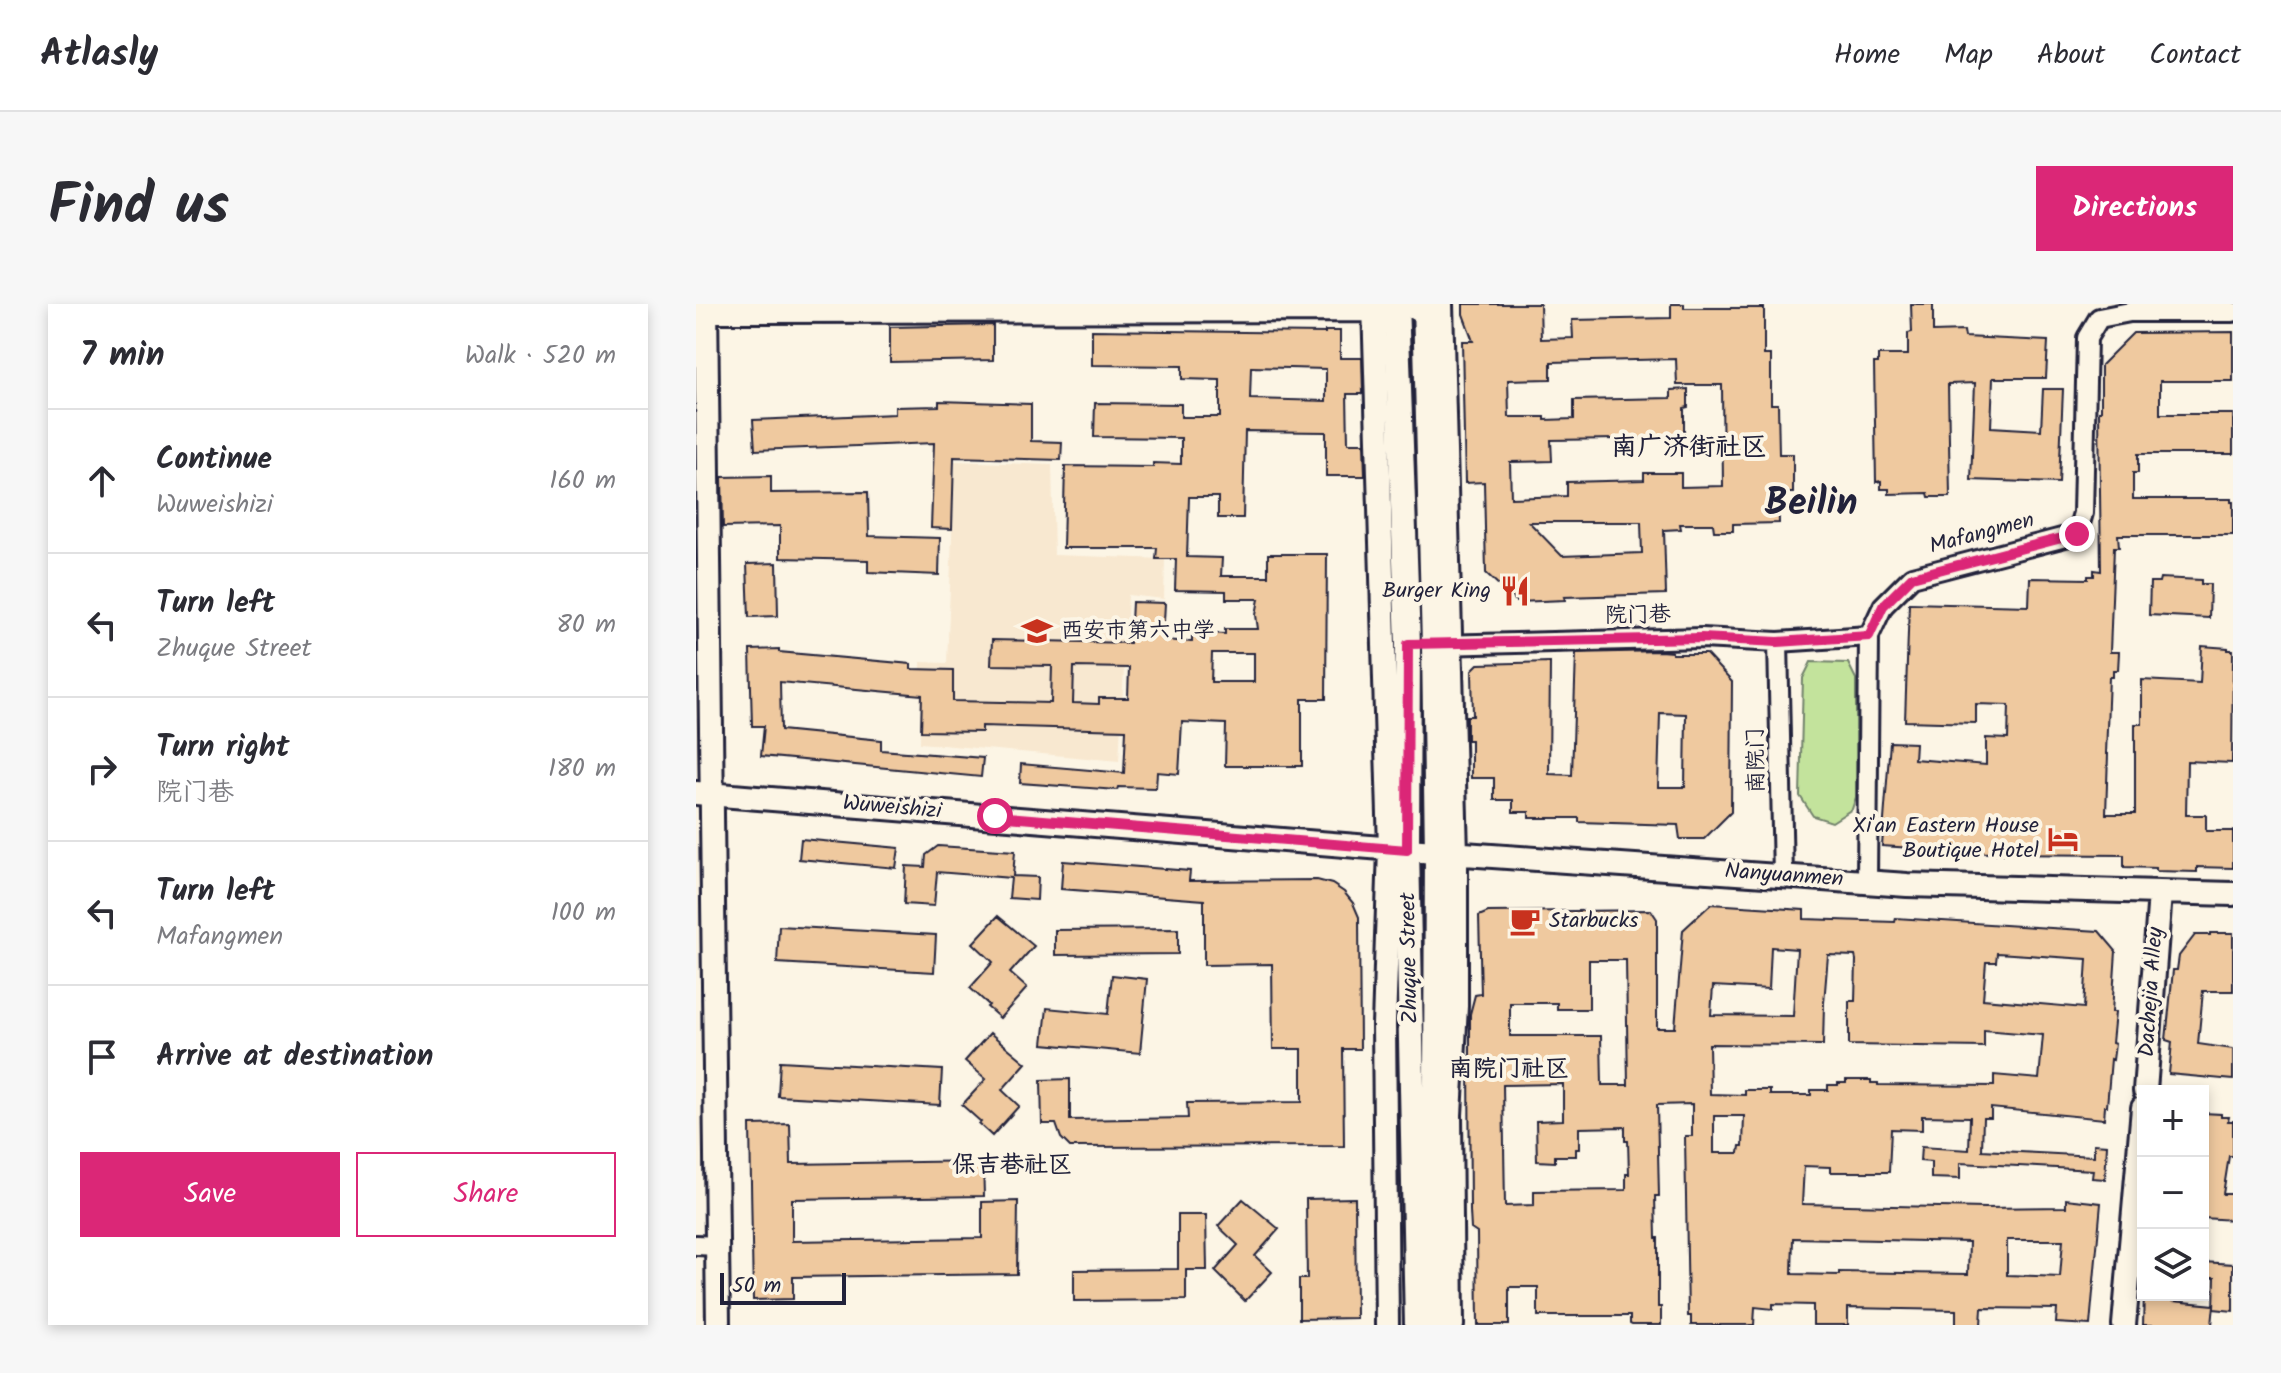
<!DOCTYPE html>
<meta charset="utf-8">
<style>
body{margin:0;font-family:Kalam,"LXGW WenKai TC",sans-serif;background:#f7f7f7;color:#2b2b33}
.controls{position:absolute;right:24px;bottom:24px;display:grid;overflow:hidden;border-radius:0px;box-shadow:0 4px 12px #0003}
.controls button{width:72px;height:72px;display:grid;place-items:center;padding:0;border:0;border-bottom:2px solid #e1e1e2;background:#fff;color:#2b2b33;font:40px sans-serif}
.scale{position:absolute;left:24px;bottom:20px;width:126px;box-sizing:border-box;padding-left:8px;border:4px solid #22223b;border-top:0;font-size:22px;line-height:28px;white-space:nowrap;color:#22223b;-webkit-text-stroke:6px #fcf5e5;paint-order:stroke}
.stop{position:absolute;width:24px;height:24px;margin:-18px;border:6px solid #db2777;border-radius:50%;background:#fff}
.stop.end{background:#db2777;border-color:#fff;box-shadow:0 2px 8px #0008}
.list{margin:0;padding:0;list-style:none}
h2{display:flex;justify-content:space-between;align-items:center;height:104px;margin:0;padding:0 32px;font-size:34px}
h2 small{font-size:26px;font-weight:400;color:#7c7c81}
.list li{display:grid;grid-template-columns:52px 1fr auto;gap:24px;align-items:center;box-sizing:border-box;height:144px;padding:0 32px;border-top:2px solid #e1e1e2}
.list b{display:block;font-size:30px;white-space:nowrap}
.list p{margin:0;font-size:26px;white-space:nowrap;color:#7c7c81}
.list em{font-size:26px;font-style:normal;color:#7c7c81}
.actions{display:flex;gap:16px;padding:24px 32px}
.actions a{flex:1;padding:18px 0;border:2px solid #db2777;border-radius:0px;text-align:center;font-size:28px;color:#db2777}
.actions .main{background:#db2777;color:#fff}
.icon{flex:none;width:44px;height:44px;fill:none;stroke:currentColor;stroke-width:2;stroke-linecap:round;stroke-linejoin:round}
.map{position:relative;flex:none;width:1537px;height:1021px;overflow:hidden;border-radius:0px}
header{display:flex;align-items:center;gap:48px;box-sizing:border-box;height:112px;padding:0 40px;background:#fff;border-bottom:2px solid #e1e1e2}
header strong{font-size:38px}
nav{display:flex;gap:44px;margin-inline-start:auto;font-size:28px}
.intro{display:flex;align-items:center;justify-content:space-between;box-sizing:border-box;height:192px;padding:0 48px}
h1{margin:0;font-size:56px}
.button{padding:20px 36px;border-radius:0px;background:#db2777;color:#fff;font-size:28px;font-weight:700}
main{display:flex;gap:48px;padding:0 48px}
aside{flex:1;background:#fff;border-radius:0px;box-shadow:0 4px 12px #0003}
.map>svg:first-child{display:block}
.built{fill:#f8e8d0}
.green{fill:#c3e39c;stroke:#72826c;stroke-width:2}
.building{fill:#efc99f;stroke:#22223b;stroke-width:2;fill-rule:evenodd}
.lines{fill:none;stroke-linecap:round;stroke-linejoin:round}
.minor-casing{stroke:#22223b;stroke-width:24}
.tertiary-casing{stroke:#22223b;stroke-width:28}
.secondary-casing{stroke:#22223b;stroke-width:30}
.minor{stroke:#fcf5e5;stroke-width:18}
.tertiary{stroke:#fcf5e5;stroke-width:22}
.secondary{stroke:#fcf5e5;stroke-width:24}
.route{stroke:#db2777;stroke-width:10}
.labels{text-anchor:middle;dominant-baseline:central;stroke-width:8;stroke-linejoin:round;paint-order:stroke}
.street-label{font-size:22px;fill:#22223b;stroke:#fcf5e5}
.poi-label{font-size:22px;fill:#22223b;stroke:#fcf5e5;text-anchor:end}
.neighbourhood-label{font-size:24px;font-weight:bold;fill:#22223b;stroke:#fcf5e5}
.quarter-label{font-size:26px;font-weight:bold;fill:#22223b;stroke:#fcf5e5}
.town-label{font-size:38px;font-weight:bold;fill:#22223b;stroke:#fcf5e5}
</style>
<header>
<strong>Atlasly</strong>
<nav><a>Home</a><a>Map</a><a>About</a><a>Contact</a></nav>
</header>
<div class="intro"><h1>Find us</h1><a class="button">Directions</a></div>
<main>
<aside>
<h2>7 min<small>Walk · 520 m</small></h2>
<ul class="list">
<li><svg class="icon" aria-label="ahead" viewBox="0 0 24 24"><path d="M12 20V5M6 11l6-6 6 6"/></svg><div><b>Continue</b><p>Wuweishizi</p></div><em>160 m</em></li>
<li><svg class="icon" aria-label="left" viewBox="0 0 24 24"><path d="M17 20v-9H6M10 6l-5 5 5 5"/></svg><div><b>Turn left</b><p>Zhuque Street</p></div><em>80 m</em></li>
<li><svg class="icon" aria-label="right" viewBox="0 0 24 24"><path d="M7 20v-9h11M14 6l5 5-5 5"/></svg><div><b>Turn right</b><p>院门巷</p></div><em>180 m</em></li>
<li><svg class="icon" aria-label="left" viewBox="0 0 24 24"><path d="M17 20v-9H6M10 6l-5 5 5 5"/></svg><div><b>Turn left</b><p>Mafangmen</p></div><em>100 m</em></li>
<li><svg class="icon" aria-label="arrive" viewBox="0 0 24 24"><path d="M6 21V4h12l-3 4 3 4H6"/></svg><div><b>Arrive at destination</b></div></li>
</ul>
<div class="actions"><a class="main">Save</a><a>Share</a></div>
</aside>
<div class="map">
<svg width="1537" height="1021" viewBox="0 0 1537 1021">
<rect width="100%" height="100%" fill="#fcf5e5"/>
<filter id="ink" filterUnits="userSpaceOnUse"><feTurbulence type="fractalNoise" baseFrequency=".0125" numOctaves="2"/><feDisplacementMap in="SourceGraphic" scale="16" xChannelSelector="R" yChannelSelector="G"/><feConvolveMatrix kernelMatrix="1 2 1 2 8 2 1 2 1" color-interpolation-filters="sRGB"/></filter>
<g filter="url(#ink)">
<path class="built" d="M259 157 356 161 358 251 469 255 468 295 432 291 423 457 224 439 225 358 251 359Z"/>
<path class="green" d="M1115 358 1152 359 1160 375V493L1156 505 1136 518 1117 512 1104 492 1107 374Z"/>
<path class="building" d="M767 0H844L845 35 877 34 876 16 975 14V0H988V4H1068V51H1075V100H1082L1083 150H1097V189H1082L1083 219 1037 220V227H1018L1017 220H984L985 225 968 226 970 290 868 293 869 296 821 298 790 269 788 178 769 179 766 37H777L767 10ZM980 55 981 81H1026L1027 182 985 183V169H948V176L871 178V192L815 194 814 158 856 157 855 136 988 134V104L992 103V85L975 86V94L878 96V115L849 116V113H813L812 76 855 75V58ZM833 218H945L946 249 866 252Z
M1215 0H1237V28L1268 27 1269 33 1352 37 1350 74H1297L1295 123 1345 126 1347 85H1367L1363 179 1275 176 1279 79 1252 80 1254 193H1233L1232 189 1193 190V185H1185V177L1180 178 1178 59H1182V51H1212V29L1216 28Z
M297 21V56L194 58V23Z
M396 26 629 29V27H644V54H666L667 90H651L652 139H668L669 172H630V128L549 127 547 214H522V193H493L491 253 526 254 525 272H572V250H631L630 395H606V462H529L530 420 486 418 483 470 461 468 460 484 422 483 421 486 324 479 325 460 428 469 430 426 286 422V428L225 427 226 391 84 378 85 426 185 436V446L287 454 285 473 65 452 68 422H56L54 346 83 345V348L215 360V365L257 366V397L355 399 356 362 295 361 296 336 434 339 436 298 469 299 467 336 496 338V328L529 330V325H562L560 311 563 295H530V287L479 286 480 255H460L461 244H367L369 162 457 163V159L485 160V134L398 133 399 99 485 100V113H524V76L486 75V62L396 61ZM555 63 630 65V97L554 95ZM516 349H558V378H515ZM378 363 433 364 432 394H403V400L377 399Z
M1537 28V77H1464V110H1537V150H1442V169H1437V195H1535V198H1537V231H1422L1423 243H1418L1414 348H1423L1422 366H1417V373H1413L1410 450H1412L1410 510H1439V420H1446V376L1504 379 1506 342 1532 344V346H1537L1536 459 1491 457 1490 511H1510V527H1537V564L1501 563V568L1460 567V564L1428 563V551L1309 550 1186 542 1194 438 1219 439 1218 455 1290 461V434L1312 435 1313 401 1280 400V419L1209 417 1213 299 1333 302 1334 274 1392 275V272H1398V266L1405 267 1403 107H1405V61L1437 29Z
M243 97 335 100V137L366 138 365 156 258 153 256 225 235 224 238 139 59 146 57 116 199 110V103L243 102Z
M75 172V189L172 188 173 232 244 234 243 271 172 268V256L84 254V222L27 223 26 173Z
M81 259 82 312 53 313 51 260Z
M1464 274 1505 276V280H1514L1513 314 1453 311 1454 278H1463Z
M964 347 976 348V350H1010L1036 378 1035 508 1008 535H984L982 521 883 518V514H833V508H817V496H798V474H775V436H771V412H777L776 366 782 360 854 358 853 470 876 471 880 349ZM964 409 990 410 989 483H962Z
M105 535 203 544 200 564 103 555Z
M242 542 319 547 317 572 342 573 341 596 313 594 315 574 241 568 238 602 208 600 210 562 229 563 230 551Z
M367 557 494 567 493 577 621 576 636 580 648 588 657 599 663 613 664 745H647L648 842 374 843 365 834 360 820H346L345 776 374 775V816L492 814 491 799 606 798V745H577L576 660 508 661V596L365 585Z
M1015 600 1108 606V615L1199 618 1200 614 1403 627 1420 647 1416 708H1419L1416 739 1419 740 1417 756 1415 755 1411 802H1409L1408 815 1295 804V814H1287L1286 846 1398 852V840L1411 841 1409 875 1396 874 1397 866 1264 859V875L1235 874V858L1224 857 1225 843 1273 846 1274 813 1226 812V826L1195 825 1193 868H1134V863L1108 862 1106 900 1289 904 1370 903V895L1405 899 1394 1021 1360 1019 1361 1005 1286 1004 1285 1021H1260V1006L1152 1004V1021H1117V1001L1077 1000V1005L1059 1003 1058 1021H995V1012H992L989 832H996V800L961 801 963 892H959L960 934H962V1003H965V1021H936L934 1020V1012H842V983H813V1021H782L781 929 775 925 774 907 773 752H774V710L779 691 785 690 783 612 792 608 955 606 961 615V724H979L987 626ZM1075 643 1101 645 1097 712 1015 711 1017 682 1073 685ZM1301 649 1391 655 1388 704 1287 695 1290 658H1300ZM1132 651 1159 652 1160 656 1159 697H1153V741L1288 743V726L1347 731 1343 775 1298 771V782L1182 781V779H1175V776H1150V779H1142V781H1132V786H1115V791H1074V786H1049V791L1014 790 1013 740 1127 741 1128 699ZM893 656H930L932 781H906L905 732H814V699H861V705H893ZM867 780V816L840 817 841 857 859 858V852H880V845H883V824L929 823V837H932L933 870H930V886L838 887V901L809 902 807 781ZM1018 812H1048L1047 842H1044L1043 849H1018ZM1097 934 1273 938 1272 970 1143 968V971L1096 970ZM1311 936H1367L1364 973 1311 971Z
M302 612 338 642 314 669 331 684 304 714 291 703 293 701 274 684 297 658 277 639Z
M83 622 240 631 238 668 81 659Z
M482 625V650L359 651V626Z
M1514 629H1537V687H1507L1502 740 1537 745V776L1473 770 1476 738 1470 736 1477 666H1481L1483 652 1499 631H1514Z
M416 671 451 675 444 749 347 740 351 704 412 710Z
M294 729 330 759 306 786 323 802 296 832 283 820 285 818 266 801 290 775 269 757Z
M84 757 246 766 244 801 82 792Z
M1507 809 1525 810V813H1533L1532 817H1537V852H1533L1527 890H1537V916L1507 914Z
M94 820 95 860 287 857 288 892 96 895V937L286 934V898L322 897 321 970 97 973V995L57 996 54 821Z
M659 894 660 1014 603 1015V975H611L610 895Z
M547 895 583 925 559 952 576 968 549 997 519 967 542 941 522 922Z
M482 911H510L511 966H490V996L378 997V966L482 965Z
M1507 958 1537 960V1007L1518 1005 1519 973H1507Z
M1448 991H1477V997L1518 1001 1516 1021H1447Z"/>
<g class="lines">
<g class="minor-casing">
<path id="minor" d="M1082 338 1087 573
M743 341 1006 334 1082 338 1173 332
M1171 577 1173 332 1187 302 1216 273 1381 230 1387 209 1391 34 1403 14 1434 8H1537
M0 941 21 942"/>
</g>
<g class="tertiary-casing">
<path id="tertiary" d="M10 0 22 1021
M678 0 694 545 688 721 691 1021
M745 0 760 550V702L754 811 756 1021
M0 7 678 6 700 0 729 6 745 4
M0 489 711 546 1211 581 1537 590
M1449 787 1464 589
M1428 1021 1447 804"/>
</g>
<g class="secondary-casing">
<path id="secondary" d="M700 0 712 340 711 546 721 1021
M729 0 738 341 741 548 739 1021"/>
</g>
<use href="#minor" class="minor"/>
<use href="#tertiary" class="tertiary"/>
<use href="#secondary" class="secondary"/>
</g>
</g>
<g class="lines" filter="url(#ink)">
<path class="route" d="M299 512 711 546 712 340 1006 334 1082 338 1173 332 1187 302 1216 273 1381 230"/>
</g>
<defs>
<g id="restaurant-bare" transform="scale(2.4)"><path d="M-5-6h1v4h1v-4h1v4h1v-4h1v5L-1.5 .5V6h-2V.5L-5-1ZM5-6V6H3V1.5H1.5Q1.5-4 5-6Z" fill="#c8321e" stroke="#fcf5e5" stroke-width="2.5" paint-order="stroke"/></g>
<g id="school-bare" transform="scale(2.4)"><path d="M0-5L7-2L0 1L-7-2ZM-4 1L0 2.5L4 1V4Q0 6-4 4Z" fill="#c8321e" stroke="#fcf5e5" stroke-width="2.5" paint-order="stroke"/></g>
<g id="hotel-bare" transform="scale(2.4)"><path d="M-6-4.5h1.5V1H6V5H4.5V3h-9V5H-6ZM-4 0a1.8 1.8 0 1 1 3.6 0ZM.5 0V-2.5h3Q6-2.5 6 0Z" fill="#c8321e" stroke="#fcf5e5" stroke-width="2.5" paint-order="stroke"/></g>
<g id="cafe-bare" transform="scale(2.4)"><path d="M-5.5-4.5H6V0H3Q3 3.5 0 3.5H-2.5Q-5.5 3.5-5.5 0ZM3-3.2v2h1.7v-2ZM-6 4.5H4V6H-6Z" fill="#c8321e" stroke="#fcf5e5" stroke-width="2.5" paint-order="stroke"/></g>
</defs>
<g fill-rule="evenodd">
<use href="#restaurant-bare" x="819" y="287"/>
<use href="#school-bare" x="341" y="327"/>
<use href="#hotel-bare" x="1367" y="535"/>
<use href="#cafe-bare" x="829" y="617"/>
</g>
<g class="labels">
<g class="street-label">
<text transform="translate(1286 230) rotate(-15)">Mafangmen</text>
<text transform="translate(942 312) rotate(-1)">院门巷</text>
<text transform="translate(1061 456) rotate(-91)">南院门</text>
<text transform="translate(196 504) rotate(5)">Wuweishizi</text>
<text transform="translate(1088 572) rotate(4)">Nanyuanmen</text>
<text transform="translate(714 654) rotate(-91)">Zhuque Street</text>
<text transform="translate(1456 688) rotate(-86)">Dachejia Alley</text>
</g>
<g class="poi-label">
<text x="795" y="287">Burger King</text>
<text x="365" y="327" text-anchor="start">西安市第六中学</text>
<text x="1343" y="522">Xi'an Eastern House<tspan x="1343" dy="25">Boutique Hotel</tspan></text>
<text x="853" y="617" text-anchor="start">Starbucks</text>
</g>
<g class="neighbourhood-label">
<text x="813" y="765">南院门社区</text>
<text x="316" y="861">保吉巷社区</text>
</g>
<g class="quarter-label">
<text x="993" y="144">南广济街社区</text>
</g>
<g class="town-label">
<text x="1115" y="200">Beilin</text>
</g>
</g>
</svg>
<div class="controls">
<button>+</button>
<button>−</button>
<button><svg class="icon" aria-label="layers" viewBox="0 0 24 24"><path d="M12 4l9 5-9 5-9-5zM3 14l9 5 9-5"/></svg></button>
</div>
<div class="scale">50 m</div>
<div class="stop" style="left:299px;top:512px"></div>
<div class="stop end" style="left:1381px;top:230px"></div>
</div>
</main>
